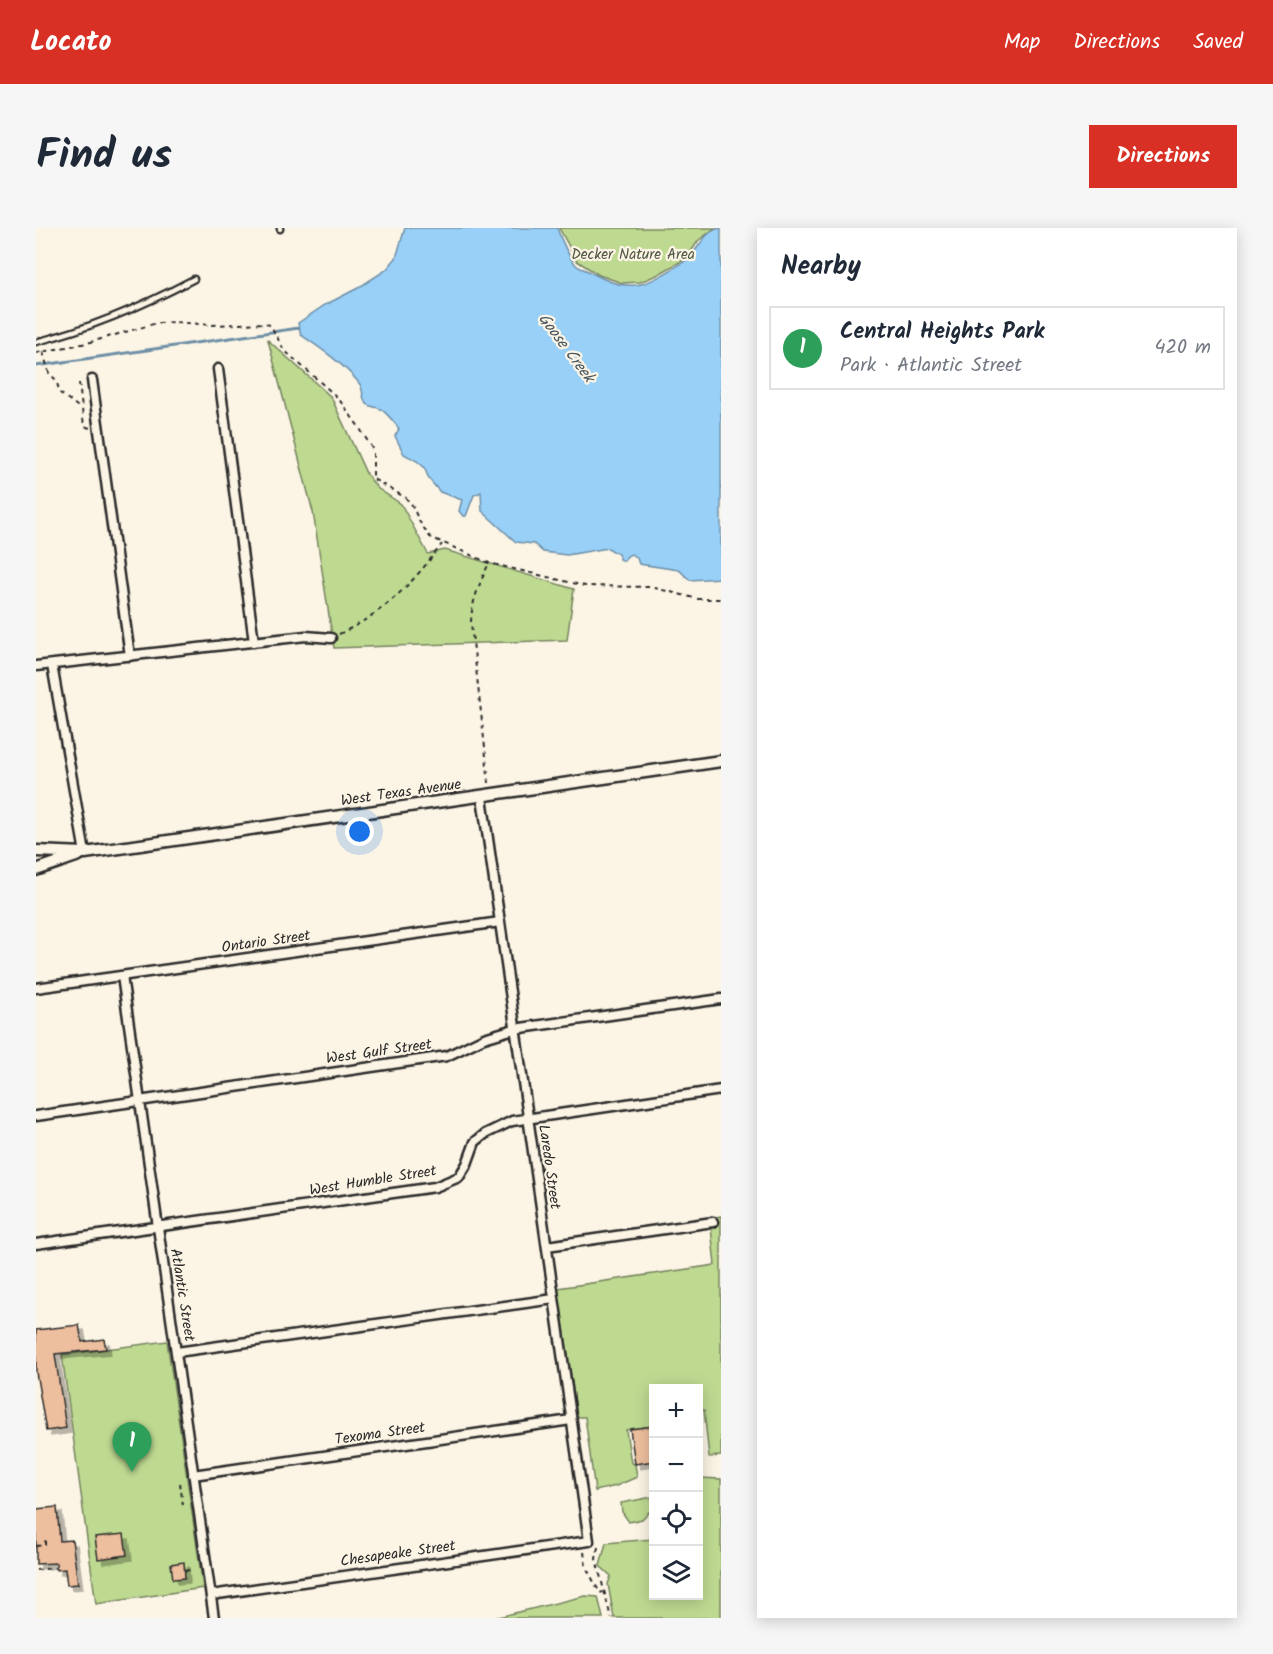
<!DOCTYPE html>
<meta charset="utf-8">
<style>
body{margin:0;font-family:Kalam,sans-serif;background:#f6f6f7;color:#1f2937}
.controls{position:absolute;right:18px;bottom:18px;display:grid;overflow:hidden;border-radius:0px;box-shadow:0 3px 15px #0003}
.controls button{width:54px;height:54px;display:grid;place-items:center;padding:0;border:0;border-bottom:2px solid #e0e1e3;background:#fff;color:#1f2937;font:30px sans-serif}
.you{position:absolute;left:324px;top:604px;width:21px;height:21px;margin:-15px;border:4px solid #fff;border-radius:50%;background:#1a73e8;box-shadow:0 0 0 9px #1a73e833}
.badge{display:grid;place-items:center;width:39px;height:39px;border-radius:50%;background:#d93025;color:#fff;font-size:20px;font-weight:700}
.pin{position:absolute;translate:-50% -50px;filter:drop-shadow(0 2px 3px #0008)}
.pin::after{content:'';position:absolute;top:32px;width:21px;height:18px;background:inherit;clip-path:polygon(0 0,100% 0,50% 100%)}
.list{margin:0;padding:0;list-style:none}
h2{display:flex;justify-content:space-between;align-items:center;height:78px;margin:0;padding:0 24px;font-size:26px}
h2 small{font-size:20px;font-weight:400;color:#747a83}
.list li{display:grid;grid-template-columns:39px 1fr auto;gap:18px;align-items:center;box-sizing:border-box;height:84px;margin:0 12px 12px;padding:0 12px;border:2px solid #e0e1e3;border-radius:0px}
.list b{display:block;font-size:22px;white-space:nowrap}
.list p{margin:0;font-size:20px;white-space:nowrap;color:#747a83}
.list em{font-size:20px;font-style:normal;color:#747a83}
.icon{flex:none;width:33px;height:33px;fill:none;stroke:currentColor;stroke-width:2;stroke-linecap:round;stroke-linejoin:round}
.map{position:relative;flex:none;width:685px;height:1390px;overflow:hidden;border-radius:0px}
header{display:flex;align-items:center;gap:36px;box-sizing:border-box;height:84px;padding:0 30px;background:#d93025;color:#fff}
header strong{font-size:28px}
nav{display:flex;gap:33px;margin-inline-start:auto;font-size:21px}
.intro{display:flex;align-items:center;justify-content:space-between;box-sizing:border-box;height:144px;padding:0 36px}
h1{margin:0;font-size:42px}
.button{padding:15px 27px;border-radius:0px;background:#d93025;color:#fff;font-size:21px;font-weight:700}
main{display:flex;gap:36px;padding:0 36px}
aside{flex:1;background:#fff;border-radius:0px;box-shadow:0 3px 15px #0003}
.map>svg:first-child{display:block}
.green{fill:#beda91;stroke:#74825e;stroke-width:1.5}
.water{fill:#99d0f8;stroke:#6d8ea6;stroke-width:1.5}
.lines{fill:none;stroke-linecap:round;stroke-linejoin:round}
.stream{stroke:#6d8ea6;stroke-width:3}
.building{fill:#eebf9e;stroke:#2b2b2b;stroke-width:1.5;filter:url(#shadow)}
.service-casing{stroke:#2b2b2b;stroke-width:9}
.minor-casing{stroke:#2b2b2b;stroke-width:13}
.tertiary-casing{stroke:#2b2b2b;stroke-width:15}
.path{stroke:#2b2b2b;stroke-width:2;stroke-dasharray:4.5 4.5;stroke-linecap:butt}
.service{stroke:#fcf5e5;stroke-width:4.5}
.minor{stroke:#fcf5e5;stroke-width:8}
.tertiary{stroke:#fcf5e5;stroke-width:10}
.labels{text-anchor:middle;dominant-baseline:central;stroke-width:4.5;stroke-linejoin:round;paint-order:stroke}
.park-label{font-size:15px;fill:#505744;stroke:#fcf5e5}
.street-label{font-size:15px;fill:#2b2b2b;stroke:#fcf5e5}
.water-label{font-size:16px;font-style:italic;fill:#46545e;stroke:#fcf5e5}
</style>
<header>
<strong>Locato</strong>
<nav><a>Map</a><a>Directions</a><a>Saved</a></nav>
</header>
<div class="intro"><h1>Find us</h1><a class="button">Directions</a></div>
<main>
<div class="map">
<svg width="685" height="1390" viewBox="0 0 685 1390">
<defs>
<filter id="shadow"><feDropShadow dx="5" dy="5" stdDeviation="0" flood-color="#0004"/></filter>
</defs>
<rect width="100%" height="100%" fill="#fcf5e5"/>
<filter id="ink" filterUnits="userSpaceOnUse"><feTurbulence type="fractalNoise" baseFrequency=".0167" numOctaves="2"/><feDisplacementMap in="SourceGraphic" scale="12" xChannelSelector="R" yChannelSelector="G"/><feConvolveMatrix kernelMatrix="1 2 1 2 8 2 1 2 1" color-interpolation-filters="sRGB"/></filter>
<g filter="url(#ink)">
<path class="green" d="M523 0H679L662 13 651 30 621 47 604 54 586 55 563 47 541 33Z
M232 112 295 169 330 245 341 260 365 276 392 326 409 322 538 361 531 412 298 420 277 284Z
M685 988V1228L673 1229 668 1182H663L662 1160H618L617 1198 590 1202 595 1235 599 1236 601 1249 580 1258 559 1263 549 1189H541L522 1060 679 1037 674 990Z
M131 1113 167 1360 60 1376 26 1127Z
M663 1250 685 1251V1390H578L572 1356 575 1348 564 1338 570 1315 617 1311 618 1368H662Z
M617 1269V1287L613 1284 606 1291 593 1294 586 1284 585 1275Z
M549 1368 562 1369 567 1390H458Z"/>
<path class="water" d="M369 0H521C525 11 532 28 540 37 543 40 548 41 552 43 567 51 582 59 600 57 616 55 635 42 649 33 662 25 667 2 685 0V350L654 352 643 342 603 336 601 330 595 326 591 328 588 333 584 331 582 326 572 320 531 327 507 324 498 316 480 314 446 283 445 264 438 267 430 288H427L423 283 426 272 404 264 393 251 388 239 381 233 368 226 359 208 363 201C360 196 349 183 344 181 339 178 336 180 331 176 325 170 328 161 323 155 309 137 284 120 265 107L262 95 289 77 322 60 350 42 360 30Z"/>
<g class="lines">
<path class="stream" d="M0 138 263 100"/>
</g>
<path class="building" d="M43 1097 46 1114 68 1111 70 1121 19 1126 30 1200 10 1203 0 1144V1102Z
M618 1198V1233L599 1236 594 1201Z
M21 1279 24 1313 36 1312 42 1356 31 1357 29 1341 20 1342V1335L0 1336V1281Z
M88 1306 91 1327 62 1331 59 1309Z
M148 1334 149 1350 137 1351 135 1336Z"/>
<g class="lines">
<g class="service-casing">
<path id="service" d="M244 1V0
M0 114C56 100 107 78 158 51"/>
</g>
<g class="minor-casing">
<path id="minor" d="M182 141 218 414
M56 152 94 428
M16 437 49 625
M0 438 270 408 295 410
M86 748 178 1390
M0 760 464 694
M0 888 411 828 448 810 478 801 685 771
M0 1016 399 959 423 949 431 936 439 914 449 906 476 893 685 862
M511 1018 677 994
M141 1124 518 1071
M157 1247 535 1192
M175 1367 553 1313 446 569"/>
</g>
<g class="tertiary-casing">
<path id="tertiary" d="M0 623 49 625 685 533
M0 642 43 627"/>
</g>
<path class="path" d="M7 124 13 145 20 152 24 165 45 181
M0 125 51 115 121 95 138 94 176 97 230 95 235 98 248 122 302 170 323 199 337 222V251L370 270 376 277 383 293 394 309 453 335 549 358 615 359 662 371H685
M43 155 48 198 54 200
M303 406C347 386 378 354 406 316
M453 555 435 396C435 374 444 355 453 335
M144 1255 147 1277
M0 1318 9 1317V1308
M562 1319 560 1331 575 1390
M548 1324 550 1339 564 1365 567 1364
M0 1342 19 1340
M149 1343 157 1341"/>
<use href="#service" class="service"/>
<use href="#minor" class="minor"/>
<use href="#tertiary" class="tertiary"/>
</g>
</g>
<g class="labels">
<g class="park-label">
<text x="597" y="27">Decker Nature Area</text>
</g>
<g class="street-label">
<text transform="translate(365 565) rotate(-8)">West Texas Avenue</text>
<text transform="translate(230 714) rotate(-8)">Ontario Street</text>
<text transform="translate(343 824) rotate(-8)">West Gulf Street</text>
<text transform="translate(513 939) rotate(82)">Laredo Street</text>
<text transform="translate(337 953) rotate(-9)">West Humble Street</text>
<text transform="translate(146 1067) rotate(81)">Atlantic Street</text>
<text transform="translate(344 1206) rotate(-8)">Texoma Street</text>
<text transform="translate(362 1326) rotate(-8)">Chesapeake Street</text>
</g>
<g class="water-label">
<text transform="translate(530 120) rotate(53)">Goose Creek</text>
</g>
</g>
</svg>
<div class="controls">
<button>+</button>
<button>−</button>
<button><svg class="icon" aria-label="locate" viewBox="0 0 24 24"><circle cx="12" cy="12" r="6"/><path d="M12 2v4M12 18v4M2 12h4M18 12h4"/></svg></button>
<button><svg class="icon" aria-label="layers" viewBox="0 0 24 24"><path d="M12 4l9 5-9 5-9-5zM3 14l9 5 9-5"/></svg></button>
</div>
<div class="you"></div>
<div class="pin badge" style="left:96px;top:1244px;background:#2e9e5b">1</div>
</div>
<aside>
<h2>Nearby<small></small></h2>
<ul class="list">
<li><span class="badge" style="background:#2e9e5b">1</span><div><b>Central Heights Park</b><p>Park · Atlantic Street</p></div><em>420 m</em></li>
</ul>
</aside>
</main>
